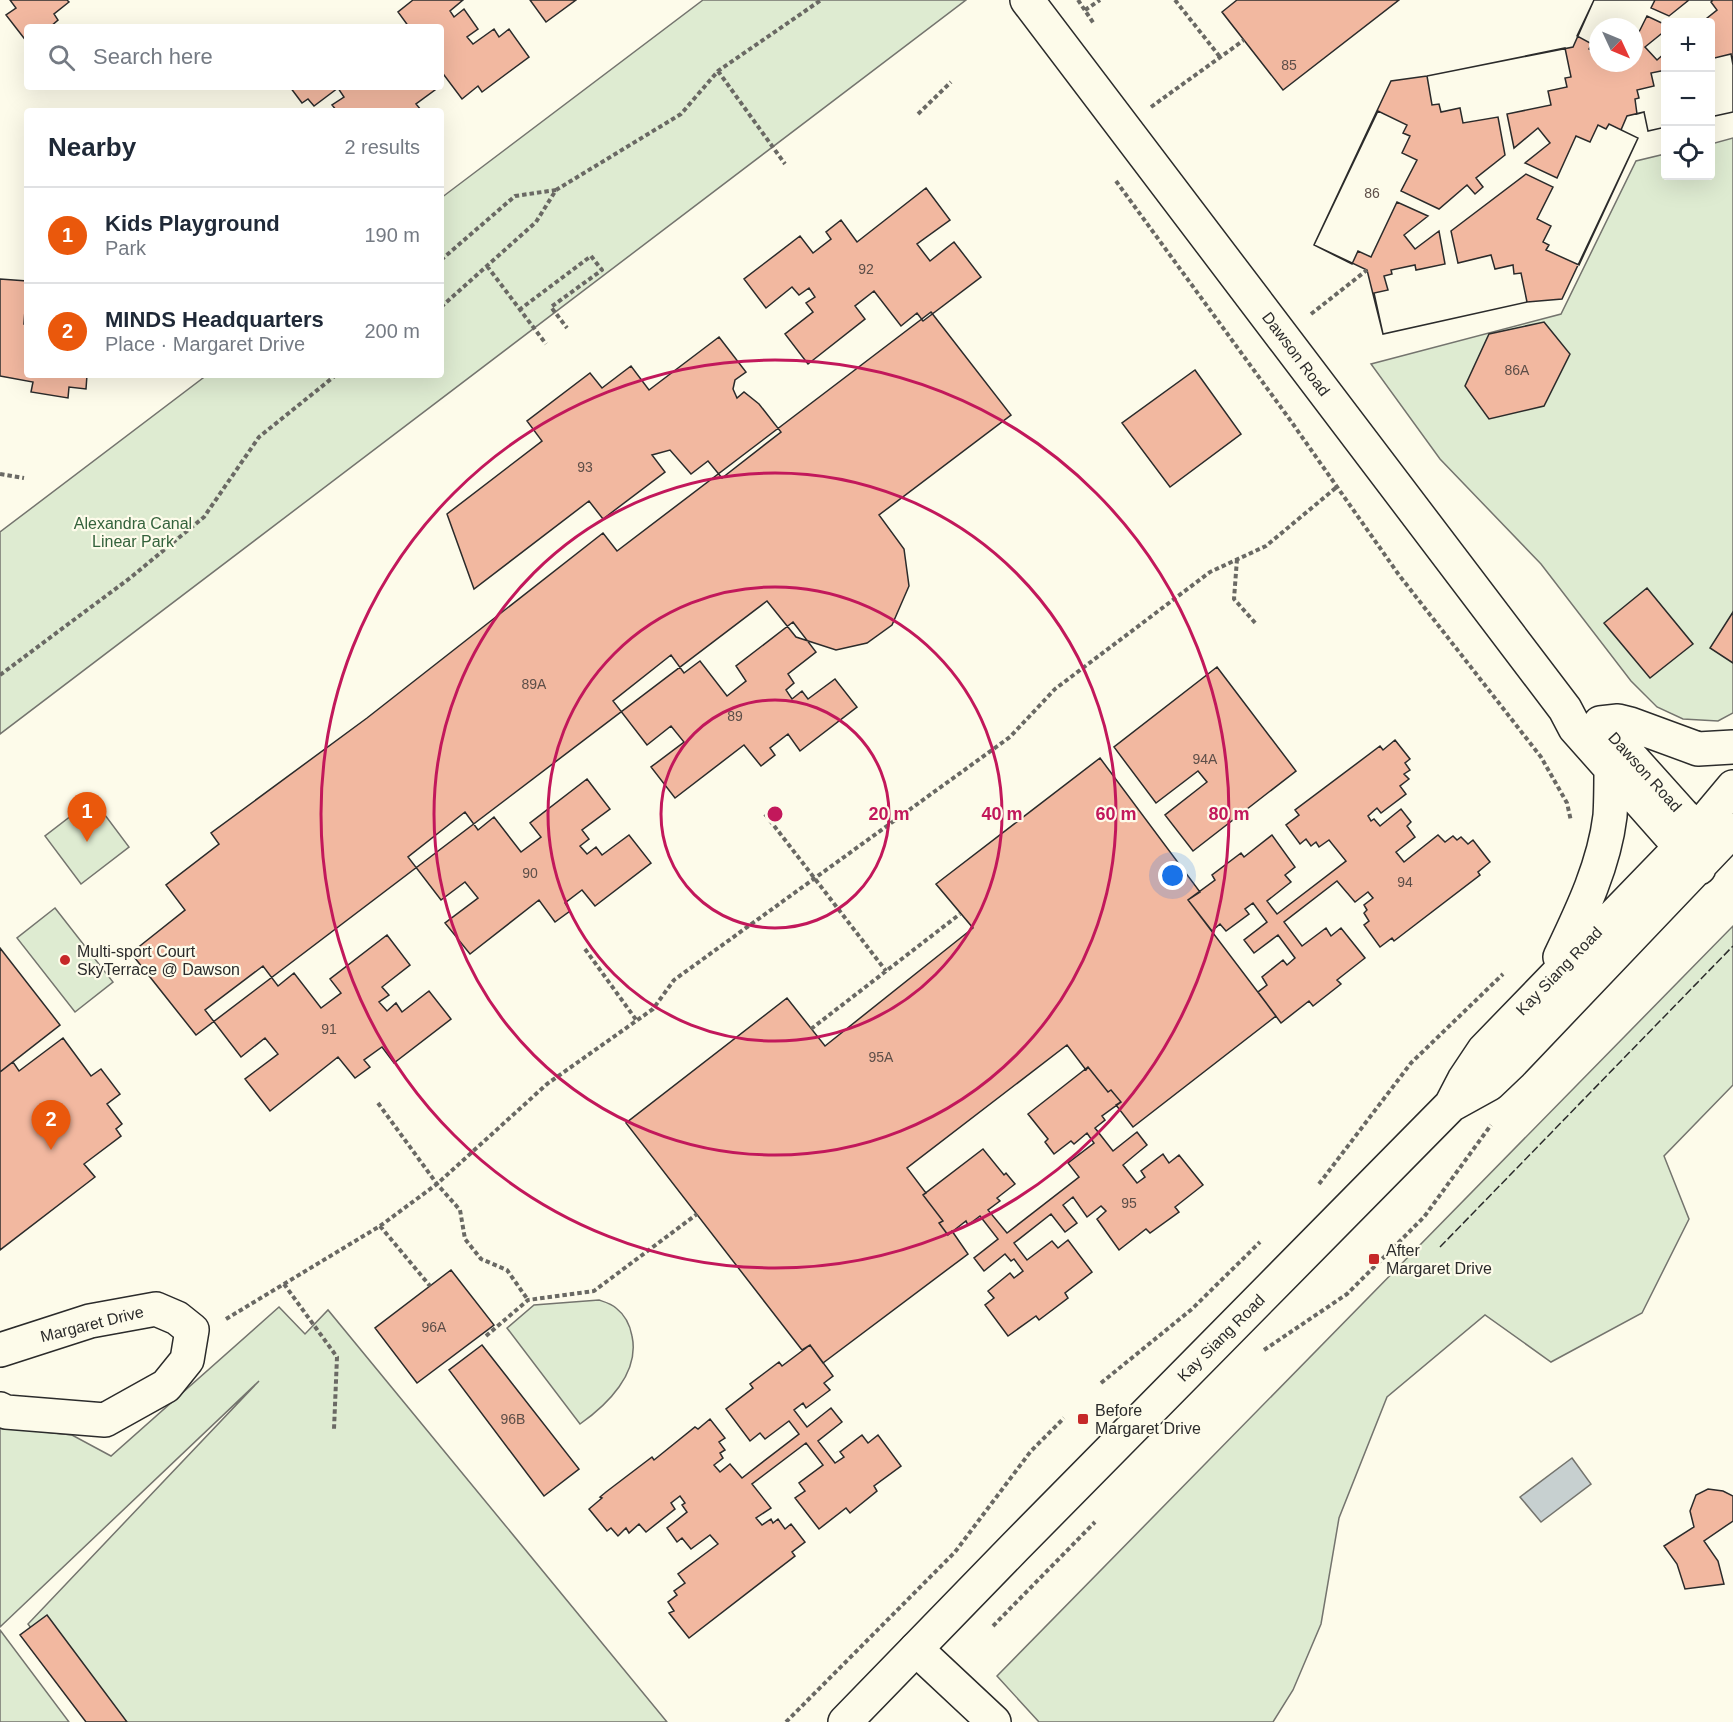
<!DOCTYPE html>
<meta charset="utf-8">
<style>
body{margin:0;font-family:Arial,sans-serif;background:#f6f6f7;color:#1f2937}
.controls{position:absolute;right:18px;top:18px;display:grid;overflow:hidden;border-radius:6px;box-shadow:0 6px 24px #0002}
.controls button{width:54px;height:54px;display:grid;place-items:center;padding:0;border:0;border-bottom:2px solid #e0e1e3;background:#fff;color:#1f2937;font:30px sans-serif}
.compass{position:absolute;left:1589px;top:18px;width:54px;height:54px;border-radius:50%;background:#fff;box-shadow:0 6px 24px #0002;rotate:134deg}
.you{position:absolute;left:1173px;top:876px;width:21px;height:21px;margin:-15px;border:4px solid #fff;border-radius:50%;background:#1a73e8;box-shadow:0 0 0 9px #1a73e833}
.badge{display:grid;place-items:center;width:39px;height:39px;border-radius:50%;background:#ea580c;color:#fff;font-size:20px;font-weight:700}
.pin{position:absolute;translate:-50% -50px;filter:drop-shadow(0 2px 3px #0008)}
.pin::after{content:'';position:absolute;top:32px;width:21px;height:18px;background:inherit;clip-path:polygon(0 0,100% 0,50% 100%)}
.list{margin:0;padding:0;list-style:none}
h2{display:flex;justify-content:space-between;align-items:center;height:78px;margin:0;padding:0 24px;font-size:26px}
h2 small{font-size:20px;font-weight:400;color:#747a83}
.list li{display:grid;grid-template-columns:39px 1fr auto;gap:18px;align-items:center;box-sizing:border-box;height:96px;padding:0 24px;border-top:2px solid #e0e1e3}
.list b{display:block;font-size:22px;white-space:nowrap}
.list p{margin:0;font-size:20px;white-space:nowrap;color:#747a83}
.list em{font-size:20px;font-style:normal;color:#747a83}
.icon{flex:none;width:33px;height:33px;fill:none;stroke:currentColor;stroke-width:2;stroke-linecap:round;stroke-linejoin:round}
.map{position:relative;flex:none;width:1733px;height:1722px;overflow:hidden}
.search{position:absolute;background:#fff;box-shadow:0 6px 24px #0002;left:24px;top:24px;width:420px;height:66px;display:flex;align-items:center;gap:15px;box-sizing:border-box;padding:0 21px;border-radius:6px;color:#747a83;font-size:22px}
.panel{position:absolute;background:#fff;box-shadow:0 6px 24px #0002;left:24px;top:108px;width:420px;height:270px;border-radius:6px}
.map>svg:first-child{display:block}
.green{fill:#deebd1;stroke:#74746e;stroke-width:1.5}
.water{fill:#c7d0d0;stroke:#74746e;stroke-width:1.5}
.building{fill:#f2b8a0;stroke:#2b2b2b;stroke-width:1.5;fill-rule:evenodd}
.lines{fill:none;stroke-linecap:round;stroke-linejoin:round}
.minor-casing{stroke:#2b2b2b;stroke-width:36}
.tertiary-casing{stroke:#2b2b2b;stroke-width:36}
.path{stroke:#6a6964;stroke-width:4;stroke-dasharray:4.5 3;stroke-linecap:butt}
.minor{stroke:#fdfbea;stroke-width:33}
.tertiary{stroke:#fdfbea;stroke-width:33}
.fence{stroke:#2b2b2b;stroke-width:1.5;stroke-dasharray:8 3;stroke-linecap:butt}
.ring{fill:none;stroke:#c2185b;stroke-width:3}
.poi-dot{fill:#c62828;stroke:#fdfbea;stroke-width:2}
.labels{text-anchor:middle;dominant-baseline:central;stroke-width:4.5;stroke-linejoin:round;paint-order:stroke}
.number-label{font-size:14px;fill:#5d4e48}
.street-label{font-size:16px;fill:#2b2b2b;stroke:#fdfbea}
.park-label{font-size:16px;fill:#34623c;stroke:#fdfbea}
.poi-label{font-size:16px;fill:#2b2b2b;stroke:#fdfbea;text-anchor:start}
.centre{fill:#c2185b;stroke:#fdfbea;stroke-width:3}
.ring-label{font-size:18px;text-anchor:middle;font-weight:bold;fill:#c2185b;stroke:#fdfbea;stroke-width:4.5;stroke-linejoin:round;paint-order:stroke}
</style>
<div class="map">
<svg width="1733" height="1722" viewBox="0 0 1733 1722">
<rect width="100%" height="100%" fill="#fdfbea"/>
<path class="green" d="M703 0H966L0 734V532L207 375H441V198Z
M1733 138V713L1718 721 1683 719 1657 707 1631 681 1541 564 1440 459 1371 364 1561 314 1636 161 1665 154 1666 176H1710L1711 144Z
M93 799 129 847 81 884 45 836Z
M55 908 113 982 75 1012 17 938Z
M1733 926V1085L1664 1156 1689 1219 1642 1313 1551 1362 1485 1315 1387 1397 1339 1518 1321 1624 1293 1690 1273 1722H1039L997 1676Z
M599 1300C605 1302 612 1304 616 1308 625 1315 630 1325 632 1336 640 1373 607 1405 580 1424L507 1328 534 1305Z
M279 1307 305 1334 328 1310 667 1722H102L28 1624 259 1381 0 1627V1427L72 1435 111 1456Z
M0 1630 69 1722H0Z"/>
<path class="water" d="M1572 1458 1591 1484 1541 1522 1520 1497Z"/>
<path class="building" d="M10 0H67L69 2 54 14 58 20 50 27H27V42L6 15 16 8Z
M413 0H463L450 11 454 17 464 9 478 29 467 37 473 44 494 29 499 37 509 29 529 57 482 92 478 86 462 99 441 71V27H409L398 12Z
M530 0H576L546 22Z
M1237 0H1399L1283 90 1222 12Z
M1594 0H1655L1651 8 1669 16 1689 0H1713L1711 2 1717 10 1702 22H1666V25L1647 16 1634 42V27H1598V54L1589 49 1592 44 1577 36Z
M1594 0H1733V112L1710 117V22H1666V127L1648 131 1644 112 1627 116 1621 130 1638 138 1562 299 1527 302 1383 334 1367 270 1314 245 1391 81 1427 76 1573 47ZM1598 27H1634V63H1598Z
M1666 30V52L1657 60 1645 47Z
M1565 48 1571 77 1565 78 1567 87 1548 91 1551 105 1507 114 1514 148 1538 128 1550 143 1525 163 1557 178 1576 136 1590 142 1598 125 1606 129 1609 124 1638 138 1579 265 1546 250 1549 245 1543 242 1551 226 1537 219 1553 187 1526 174 1451 231 1458 263 1491 255 1495 269 1513 265 1514 274 1521 273 1527 302 1383 334 1374 293 1388 290 1384 276 1392 274 1391 270 1415 265 1416 270 1445 264 1439 231 1415 249 1404 235 1428 216 1397 202 1371 257 1358 251 1352 264 1314 245 1378 111 1407 125 1403 133 1410 136 1402 153 1417 160 1401 191 1439 209 1467 185 1475 194 1483 187 1476 178 1505 155 1498 117 1463 123 1460 108 1441 112 1439 104 1432 105 1427 76Z
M1731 54 1733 65V112L1710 117V59Z
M1666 70V127L1648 131 1644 112 1637 114 1635 99 1639 98 1637 90 1654 86 1651 73Z
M290 87H439L416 104 421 110 419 111H337L332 105 344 97 338 88 314 106 308 99 302 103Z
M926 188 950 220 917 244 930 261 954 242 981 277 923 321 917 313 901 326 874 291 855 306 865 319 808 364 785 334 813 312 806 303 815 297 809 288 799 295 792 287 766 308 744 279 800 236 813 253 831 239 826 232 841 220 857 242Z
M0 279 27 281 24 324H27V375H87L86 389 69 387 68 398 31 392 33 382 0 376Z
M931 312 1011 415 879 515 904 549 909 586 892 625 867 643 836 650 796 637 767 601 196 1035 131 953 185 910 166 885 219 844 211 833 367 718 603 533 617 551Z
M1544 322 1570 354 1544 406 1489 419 1465 386 1489 334Z
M719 337 746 372 735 380 733 389 737 398 744 392 759 404 781 432 722 478 708 461 691 474 670 450 652 455 665 472 603 519 589 501 474 589 447 514 542 441 527 421 590 373 602 388 631 366 649 390Z
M1195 370 1241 434 1170 487 1122 423Z
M1647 588 1693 644 1650 678 1604 623Z
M1733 612V663L1710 648Z
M793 622 816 652 788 674 794 683 786 690 792 699 802 691 808 699 835 679 857 707 800 751 788 734 770 748 775 755 761 766 744 745 675 798 651 767 684 742 671 726 647 745 613 701 671 655 684 673 700 661 727 696 746 681 736 666Z
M1217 667 1296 771 1193 851 1165 815 1207 782 1198 771 1156 803 1114 747Z
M1395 740 1410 759 1405 763 1410 770 1404 774 1409 779 1400 786 1406 794 1381 813 1377 808 1368 816 1371 821 1374 819 1380 826 1401 809 1411 822 1407 826 1415 837 1396 852 1404 862 1438 835 1445 842 1453 836 1457 840 1461 837 1468 844 1473 840 1490 862 1478 872 1480 875 1394 941 1392 938 1380 947 1364 925 1369 921 1364 913 1367 910 1364 905 1373 898 1368 892 1355 902 1337 881 1284 922 1302 946 1326 928 1331 936 1341 928 1365 958 1337 980 1341 984 1313 1006 1309 1001 1281 1023 1258 992 1267 985 1262 977 1283 960 1287 965 1295 958 1278 935 1254 953 1244 940 1267 922 1253 903 1245 909 1249 914 1226 931 1220 924 1212 931 1188 900 1215 880 1212 875 1241 853 1244 857 1272 835 1295 867 1285 875 1291 882 1267 901 1277 914 1346 861 1329 840 1319 847 1316 842 1311 846 1306 839 1300 844 1286 825 1299 815 1295 810 1380 746 1383 750Z
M1100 758 1200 892 1188 900 1276 1016 1133 1127 1116 1105 1121 1102 1111 1090 1108 1092 1088 1067 1086 1070 1067 1045 907 1168 926 1193 923 1195 943 1221 939 1223 948 1235 952 1231 968 1254 823 1363 810 1345 802 1350 626 1123 787 998 825 1046 973 928 936 884Z
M587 779 610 809 582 830 589 839 580 846 587 854 596 847 602 855 629 835 651 863 595 906 582 890 565 903 570 911 555 922 539 900 470 954 445 923 478 898 465 882 441 900 408 857 465 812 478 830 494 817 521 852 541 837 530 823Z
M387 935 410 965 382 987 389 995 379 1002 387 1011 396 1003 402 1012 429 991 451 1019 394 1063 382 1047 364 1060 370 1067 355 1078 338 1057 270 1111 245 1079 278 1054 265 1038 241 1057 205 1010 263 966 278 986 294 973 321 1008 341 993 330 979Z
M0 948 60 1025 0 1072Z
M63 1038 91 1076 101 1069 120 1094 107 1104 122 1124 116 1129 121 1136 84 1164 95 1177 0 1250V1072L13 1062 19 1071Z
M1088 1067 1108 1092 1111 1090 1121 1102 1102 1116 1105 1120 1095 1128 1113 1151 1137 1132 1147 1145 1123 1165 1137 1183 1145 1177 1141 1171 1163 1154 1169 1163 1179 1155 1203 1185 1175 1207 1179 1212 1150 1233 1146 1229 1119 1250 1097 1219 1106 1211 1101 1206 1087 1217 1073 1197 1063 1205 1077 1223 1065 1232 1051 1214 1014 1243 1027 1260 1052 1241 1058 1248 1068 1240 1092 1272 1065 1293 1068 1298 1039 1320 1036 1316 1008 1336 985 1305 994 1298 988 1291 1010 1273 1014 1278 1023 1271 1014 1259 1011 1261 1005 1254 984 1271 974 1258 998 1239 980 1216 968 1225 966 1221 948 1235 939 1223 943 1221 923 1195 983 1149 1004 1175 1006 1173 1015 1184 997 1198 1000 1201 988 1210 1007 1233 1079 1177 1068 1163 1094 1143 1087 1133 1074 1144 1071 1141 1054 1154 1045 1142 1048 1139 1028 1114Z
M451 1270 494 1325 417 1383 375 1328Z
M482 1345 579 1469 544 1496 449 1370Z
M810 1345 833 1376 824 1383 830 1390 806 1408 803 1403 794 1410 807 1427 831 1408 842 1422 818 1441 835 1463 844 1457 840 1452 862 1435 868 1443 878 1435 901 1466 874 1486 877 1491 850 1513 846 1508 819 1529 795 1498 805 1491 799 1483 823 1465 806 1443 752 1484 771 1508 756 1518 762 1525 771 1519 773 1523 778 1519 785 1529 791 1524 805 1542 792 1552 795 1556 689 1638 669 1613 674 1611 668 1602 677 1595 674 1591 685 1583 678 1574 718 1544 710 1535 691 1549 682 1538 677 1542 667 1528 687 1512 682 1505 685 1503 680 1496 671 1503 675 1509 646 1532 639 1524 629 1533 626 1528 618 1536 611 1528 607 1531 589 1509 602 1498 600 1497 606 1492 652 1457 654 1460 695 1427 698 1429 710 1419 725 1438 719 1442 725 1450 720 1453 723 1458 714 1465 720 1472 730 1464 742 1478 799 1434 789 1421 765 1439 760 1433 750 1441 726 1409 753 1388 750 1384 779 1362 782 1366Z
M1708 1489 1723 1491 1733 1496V1521L1704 1541 1718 1561 1724 1584 1685 1589 1677 1564 1664 1546 1694 1527 1690 1511 1696 1495Z
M47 1615 127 1722H86L20 1635Z"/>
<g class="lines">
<g class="minor-casing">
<path id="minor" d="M0 1350 90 1321 156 1309 177 1318 192 1330 187 1360 166 1386 105 1420 6 1412 0 1409
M916 1649 994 1722"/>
</g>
<g class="tertiary-casing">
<path id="tertiary" d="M1027 0 1565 709 1575 728 1699 868
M1600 723 1618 721 1630 724 1698 749 1733 747
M1620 745 1682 814 1714 845
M1560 957C1581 913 1604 866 1610 816 1611 801 1611 785 1611 769
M1451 1105 1464 1080 1484 1050 1697 830 1733 787
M845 1722 1015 1547 1451 1105 1489 1084 1510 1064 1733 830"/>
</g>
<path class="path" d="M1078 0 1094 24
M1175 0 1220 57
M1085 10 1100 0
M718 71 785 164
M1151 107 1244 40
M918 114 951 82
M1116 181 1288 417 1399 575 1541 757 1567 803 1571 821
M441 260 515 196 556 190
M487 266 546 344
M441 307 536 222 556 190 681 114 718 71 821 0
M519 310 591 256 602 270 551 307 567 328
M1311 314 1367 270
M0 474 24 478
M1237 559 1234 599 1257 625
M0 675 130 578 204 517 259 437 336 375
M765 814 886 971
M585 949 637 1021
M811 1029 960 914
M378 1103 437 1184 460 1210 465 1239 481 1259 507 1270 528 1300
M1319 1184 1411 1063 1503 974
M380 1226 430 1286
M284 1284 337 1357 334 1429
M226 1319 380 1226 437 1184 547 1084 653 1009 674 980 1010 737 1055 689 1210 572 1266 546 1338 486
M486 1336 528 1300 594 1291 697 1214
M1264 1350 1347 1294 1424 1217 1491 1125
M1101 1383 1192 1309 1260 1242
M993 1626 1095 1522
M786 1722 955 1552 1031 1451 1064 1418"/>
<use href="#minor" class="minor"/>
<use href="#tertiary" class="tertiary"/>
<path class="fence" d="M1440 1247 1733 946"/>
</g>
<g class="ring">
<circle cx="775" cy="814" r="114"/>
<circle cx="775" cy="814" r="227"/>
<circle cx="775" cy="814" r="341"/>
<circle cx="775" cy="814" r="454"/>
</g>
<g class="poi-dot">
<circle cx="65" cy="960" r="6"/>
<rect x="1368" y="1253" width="12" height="12" rx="3"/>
<rect x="1077" y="1413" width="12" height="12" rx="3"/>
</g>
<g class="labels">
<g class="number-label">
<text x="1289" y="65">85</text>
<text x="1372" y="193">86</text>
<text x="866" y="269">92</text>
<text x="1517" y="370">86A</text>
<text x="585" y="467">93</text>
<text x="534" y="684">89A</text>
<text x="735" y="716">89</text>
<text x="1205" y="759">94A</text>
<text x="530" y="873">90</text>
<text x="1405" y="882">94</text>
<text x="329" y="1029">91</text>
<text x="881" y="1057">95A</text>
<text x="1129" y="1203">95</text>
<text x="434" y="1327">96A</text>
<text x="513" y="1419">96B</text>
</g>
<g class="street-label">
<text transform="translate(1296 354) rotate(53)">Dawson Road</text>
<text transform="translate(1645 772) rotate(48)">Dawson Road</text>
<text transform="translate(1559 971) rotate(-46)">Kay Siang Road</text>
<text transform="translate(92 1324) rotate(-14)">Margaret Drive</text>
<text transform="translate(1221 1338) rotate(-45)">Kay Siang Road</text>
</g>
<g class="park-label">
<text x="133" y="523">Alexandra Canal<tspan x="133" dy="18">Linear Park</tspan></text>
</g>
<g class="poi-label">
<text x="77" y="951">Multi-sport Court<tspan x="77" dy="18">SkyTerrace @ Dawson</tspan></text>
<text x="1386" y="1250">After<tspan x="1386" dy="18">Margaret Drive</tspan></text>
<text x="1095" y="1410">Before<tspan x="1095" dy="18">Margaret Drive</tspan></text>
</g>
</g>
<circle cx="775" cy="814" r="9" class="centre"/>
<g class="ring-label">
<text x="889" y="820">20 m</text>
<text x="1002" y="820">40 m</text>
<text x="1116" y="820">60 m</text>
<text x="1229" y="820">80 m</text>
</g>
</svg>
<div class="controls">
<button>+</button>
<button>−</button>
<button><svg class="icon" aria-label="locate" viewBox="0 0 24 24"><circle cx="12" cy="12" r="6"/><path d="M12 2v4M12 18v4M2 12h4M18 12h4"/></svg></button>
</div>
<svg class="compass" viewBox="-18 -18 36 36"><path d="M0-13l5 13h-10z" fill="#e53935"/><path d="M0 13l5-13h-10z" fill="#747a83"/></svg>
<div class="you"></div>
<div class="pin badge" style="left:87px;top:842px">1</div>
<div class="pin badge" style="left:51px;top:1150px">2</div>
<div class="search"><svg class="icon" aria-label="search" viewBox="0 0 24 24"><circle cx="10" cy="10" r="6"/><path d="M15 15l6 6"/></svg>Search here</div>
<section class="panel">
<h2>Nearby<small>2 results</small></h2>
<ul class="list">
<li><span class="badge">1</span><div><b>Kids Playground</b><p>Park</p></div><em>190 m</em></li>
<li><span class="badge">2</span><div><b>MINDS Headquarters</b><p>Place · Margaret Drive</p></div><em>200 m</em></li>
</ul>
</section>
</div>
